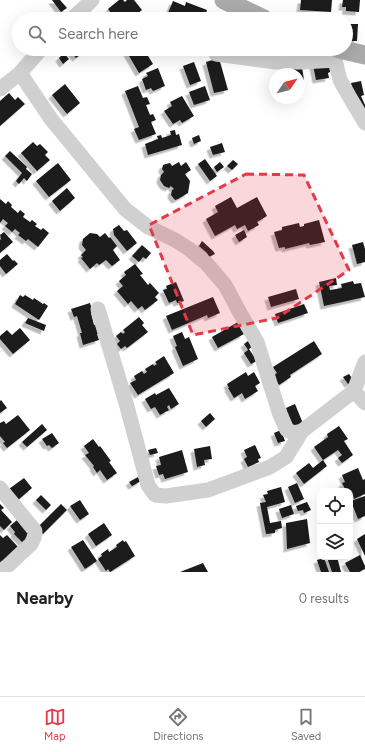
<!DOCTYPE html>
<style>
body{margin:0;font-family:Figtree,sans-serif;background:#f6f6f6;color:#202124}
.controls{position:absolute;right:12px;bottom:12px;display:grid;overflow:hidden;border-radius:8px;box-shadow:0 4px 16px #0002}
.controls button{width:36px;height:36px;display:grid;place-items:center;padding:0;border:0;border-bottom:1px solid #e0e0e0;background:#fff;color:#202124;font:20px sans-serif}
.compass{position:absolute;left:269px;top:68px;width:36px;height:36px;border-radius:50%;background:#fff;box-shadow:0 4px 16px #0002;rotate:55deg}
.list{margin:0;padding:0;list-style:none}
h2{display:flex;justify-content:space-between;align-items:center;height:52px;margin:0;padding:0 16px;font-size:17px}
h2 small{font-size:13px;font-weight:400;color:#757577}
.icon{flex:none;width:22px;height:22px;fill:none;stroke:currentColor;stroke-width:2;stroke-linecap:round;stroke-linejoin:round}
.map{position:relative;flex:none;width:365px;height:572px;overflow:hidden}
.search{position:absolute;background:#fff;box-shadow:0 4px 16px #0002;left:12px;right:12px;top:12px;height:44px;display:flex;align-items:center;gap:10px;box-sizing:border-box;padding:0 14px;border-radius:22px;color:#757577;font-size:15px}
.sheet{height:124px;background:#fff}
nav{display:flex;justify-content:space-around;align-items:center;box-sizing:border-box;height:56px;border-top:1px solid #e0e0e0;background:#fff;font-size:11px;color:#757577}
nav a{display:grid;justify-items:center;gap:2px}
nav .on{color:#e63946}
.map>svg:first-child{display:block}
.building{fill:#1a1a1a;filter:url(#shadow)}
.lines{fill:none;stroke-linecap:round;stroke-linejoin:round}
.minor{stroke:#d0d0d0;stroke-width:15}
.major{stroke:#ababab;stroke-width:19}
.marked{fill:#e63946;fill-opacity:0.2;stroke:#e63946;stroke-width:3;stroke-dasharray:8 5;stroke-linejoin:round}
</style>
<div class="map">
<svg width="365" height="572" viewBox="0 0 365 572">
<defs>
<filter id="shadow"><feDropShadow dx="-3.5" dy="3.5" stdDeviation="0" flood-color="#0004"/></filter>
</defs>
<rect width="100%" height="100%" fill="#fff"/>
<path class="building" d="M52 0H60L67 8 61 12Z
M119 0H123L125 2 127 0H134L142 10 131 19H116L108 9Z
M301 0H332L331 12 300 10Z
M343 0H360L359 12 346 11V7H342Z
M173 1 185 6 186 2 207 10 204 19H170L166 18Z
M347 24H358L357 41H350L351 37H347Z
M69 49H85L86 50 76 58Z
M125 49H141L143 52 145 51 153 64 139 73Z
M64 53 69 59 63 64 59 58Z
M219 58 228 90 214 93 206 62Z
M194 62 201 81 190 85 183 66Z
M329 62 330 72 328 73 329 78 316 80 313 65Z
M302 67 304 80 299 81V74H284L283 70Z
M158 68 165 86 153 91 151 88 146 90 142 79 148 76 146 73Z
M361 81 364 95 361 96 365 105V113L354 97 351 83Z
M65 84 80 103 67 114 52 95Z
M138 86 143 98 147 97 150 104 146 105 150 115 153 114 156 120 151 122 156 134 139 140 134 129 139 127 125 91Z
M205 86 210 100 194 105 189 92Z
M9 93 15 100 18 97 25 104 0 126V101Z
M182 96 194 116 182 123 180 120 173 124 164 111 172 106 170 102Z
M175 130 176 135 179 134 182 145 148 155 145 144 158 139 157 136 161 135 162 138 171 135 170 131Z
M199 135 201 141 194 144 192 138Z
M33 142 37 146 40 144 48 152 45 155 50 160 37 171 21 153Z
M222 143 225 152 213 155 210 147Z
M10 151 27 167 26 169 32 174 27 181 24 178 19 184 16 181 22 173 5 156Z
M205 159 217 176 210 181 198 164Z
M233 160 238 164 232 170 227 166Z
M179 162 181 166 186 162 191 170 185 174 190 181 188 193 178 199 175 200 171 195 172 190 174 189 171 186 169 188 164 186 160 180 161 175 164 172 162 169 163 165 166 164 170 163 172 166Z
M220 162 224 167 217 172 214 167Z
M58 163 71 180 49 197 36 181Z
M67 188 75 198 60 211 52 201Z
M231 197 237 208 257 197 267 216 257 222 259 225 248 231 245 225 237 229 235 225 215 236 206 219 218 212 215 206Z
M0 199 6 204 8 201 12 205 11 207 18 213 20 210 25 214 23 217 30 222 32 220 37 224 35 226 41 230 43 228 49 233 38 247 28 239 26 241 18 235 20 233 15 229 12 232 5 226 8 223 3 219 0 223Z
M319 220 325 242 310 245 309 243 285 249V247L279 248 274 232 282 230V227L299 223 300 227 304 226V224Z
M119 225 124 231 127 230 137 243 127 251 114 235 113 229Z
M244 230 247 237 239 242 235 235Z
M4 232 13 242 0 253V240L1 239 0 235Z
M90 233 97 234 100 237 105 233 109 238 110 237 117 246 113 250 120 260 112 266 106 260 99 265 97 263 90 269 81 258 83 257 81 255 86 250 82 245 83 239Z
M202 241 213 251 215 254 209 257 207 253 199 246Z
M363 242 365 249V262L357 264 352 245Z
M142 245 151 253 146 259 143 257 139 262 132 256Z
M7 254 13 261 14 260 18 264 6 274 0 266V260Z
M135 264 143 274 140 275 148 285 150 283 159 293 155 297 158 300 145 310 142 306 138 309 131 301 128 304 117 291 123 286 119 281 126 275 124 272Z
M336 278 337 285 329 286 330 290 342 288 341 284 353 281 354 284 361 283 365 297 324 306 319 282Z
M176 282 184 301 177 303 176 300 169 303 163 290 167 289 166 286Z
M296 289 299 299 271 307 268 297Z
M20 295 23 297 25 295 33 300 34 298 43 304 44 303 48 306 39 320 15 304Z
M213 297 220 313 208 318 207 315 172 330 166 316Z
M90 303 93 313H91L94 325 97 324 100 334H97L99 340 83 345 80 333H82L77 316 74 317 71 309Z
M304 304 308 313 278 323 275 314Z
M139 317 144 323 142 325 148 332 127 348 125 346 121 349 117 344 120 341 116 336 121 332 123 334 125 332 123 330Z
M28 318 46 325 44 331 25 323Z
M238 322 244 334 218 348 212 337Z
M20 328 30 340 13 354 0 339V336L7 330 12 335Z
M182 332 185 339 189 337 198 359 183 366 175 347 177 346 173 336Z
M248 341 252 347 249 349 257 361 251 364 244 353 248 350 244 344Z
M314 341 322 354 290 375 291 377 279 385 273 376 277 373 273 367Z
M164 356 174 373 138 395 130 383 136 380 134 376 142 371 144 374 147 372 145 369 153 364 154 366 157 364 155 362Z
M246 372 248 376 254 372 260 383 255 386 258 391 245 399 242 393 234 398 228 388H229L227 384Z
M349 374 354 381 348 384 343 377Z
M169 388 179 404 171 409 169 405 167 407 169 410 160 415 155 407 151 409 145 399 155 393 156 395Z
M1 400 7 408 0 413V401Z
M295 404 304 426 295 430 286 408Z
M210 413 215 419 206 427 201 421Z
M18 415 30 430 7 448 3 443 5 442 0 436V423L4 421 6 424Z
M42 424 47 430 27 447 22 442Z
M339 426 348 439 344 441 353 455 342 463 338 458 342 455 338 450 323 460 327 466 304 484 296 473 309 463 313 468 323 460 314 447 328 437 327 434Z
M281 430 285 441 278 443 274 433Z
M52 433 59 443 52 448 49 445 47 446 42 439Z
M93 439 99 447 100 446 111 461 109 462 117 473 107 480 100 470 97 473 93 467 94 466 85 455 89 453 84 446Z
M255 445 261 458 258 459 259 462 248 467 244 459 247 457 244 450Z
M210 446 212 459 204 460 205 465 197 467 194 449Z
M156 448 158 453 150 455 148 450Z
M182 450 188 472 165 479 163 474 159 475 156 466 161 465 159 457Z
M358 468 363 480 365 479V494L354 499 353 495 350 496V491H346L342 483 345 482 342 475Z
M138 477 141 481 132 486 129 482Z
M24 478 32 488 18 500 9 489Z
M297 483 304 499 295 503 288 487Z
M281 487 285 502 267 507 270 523 281 521 282 528 275 530V533L266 534 260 503 266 502 263 495 268 494 267 491Z
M41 495 51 505 46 510 36 500Z
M365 496V516L358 519 351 501Z
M80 500 89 514 80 520 70 506Z
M307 502 311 510 304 513 303 510 298 511 296 506Z
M0 504 4 508 1 510 12 522 4 530 0 526Z
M61 504 67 510 43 534 37 528Z
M291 505 294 514 282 518 279 509Z
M307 519 310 543 287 549 286 523Z
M17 520 31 535 23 543 14 534 15 532 10 526Z
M104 523 112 535 96 546 88 534Z
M365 534V556L357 539Z
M0 535 3 538 7 535 19 548 6 560 0 562Z
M83 540 97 561 85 569 71 547Z
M123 540 124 542 126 541 135 556 110 572 108 569 106 571 98 559 102 556 101 554 108 549 109 552 117 547 116 545Z
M360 555 365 566V569L359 572H350L345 563Z
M327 557H337L341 572H332Z
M324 558 329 572H321L317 560Z
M203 563 208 572H180Z"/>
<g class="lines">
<path class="minor" d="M72 19 92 0
M41 49 20 73 51 119 125 209 148 227 175 240 189 249 207 264 225 285 240 313 257 342 280 415 287 430 294 433 302 431 354 391
M336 51 335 60 340 80 349 96 365 123
M216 54 275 62H303L335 60
M0 89 20 73
M98 309 126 403 148 485 155 495 166 496 208 490 270 467 286 457 302 431
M365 362 354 391 365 403
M0 488 35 531 34 538 31 544 1 572"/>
<path class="major" d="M224 0 264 19
M339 49 365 55"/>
</g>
<path class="marked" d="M246 174 304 175 349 270 277 318 193 335 149 225Z"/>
</svg>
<div class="controls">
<button><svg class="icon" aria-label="locate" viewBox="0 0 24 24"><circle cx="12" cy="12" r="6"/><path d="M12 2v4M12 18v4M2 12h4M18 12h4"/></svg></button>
<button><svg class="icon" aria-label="layers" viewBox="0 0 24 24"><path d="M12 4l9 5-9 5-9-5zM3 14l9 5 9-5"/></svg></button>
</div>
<svg class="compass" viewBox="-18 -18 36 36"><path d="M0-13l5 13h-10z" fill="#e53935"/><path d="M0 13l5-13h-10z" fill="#757577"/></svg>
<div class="search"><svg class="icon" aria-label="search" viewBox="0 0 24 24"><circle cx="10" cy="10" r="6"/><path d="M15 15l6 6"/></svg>Search here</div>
</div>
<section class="sheet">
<h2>Nearby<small>0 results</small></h2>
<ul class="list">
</ul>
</section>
<nav>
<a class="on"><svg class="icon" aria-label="map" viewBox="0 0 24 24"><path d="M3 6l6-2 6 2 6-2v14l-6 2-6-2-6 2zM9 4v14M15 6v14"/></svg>Map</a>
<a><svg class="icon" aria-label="directions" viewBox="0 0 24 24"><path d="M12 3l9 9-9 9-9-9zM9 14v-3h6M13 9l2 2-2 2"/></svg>Directions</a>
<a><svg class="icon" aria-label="saved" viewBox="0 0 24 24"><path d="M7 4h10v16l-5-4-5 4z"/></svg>Saved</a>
</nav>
